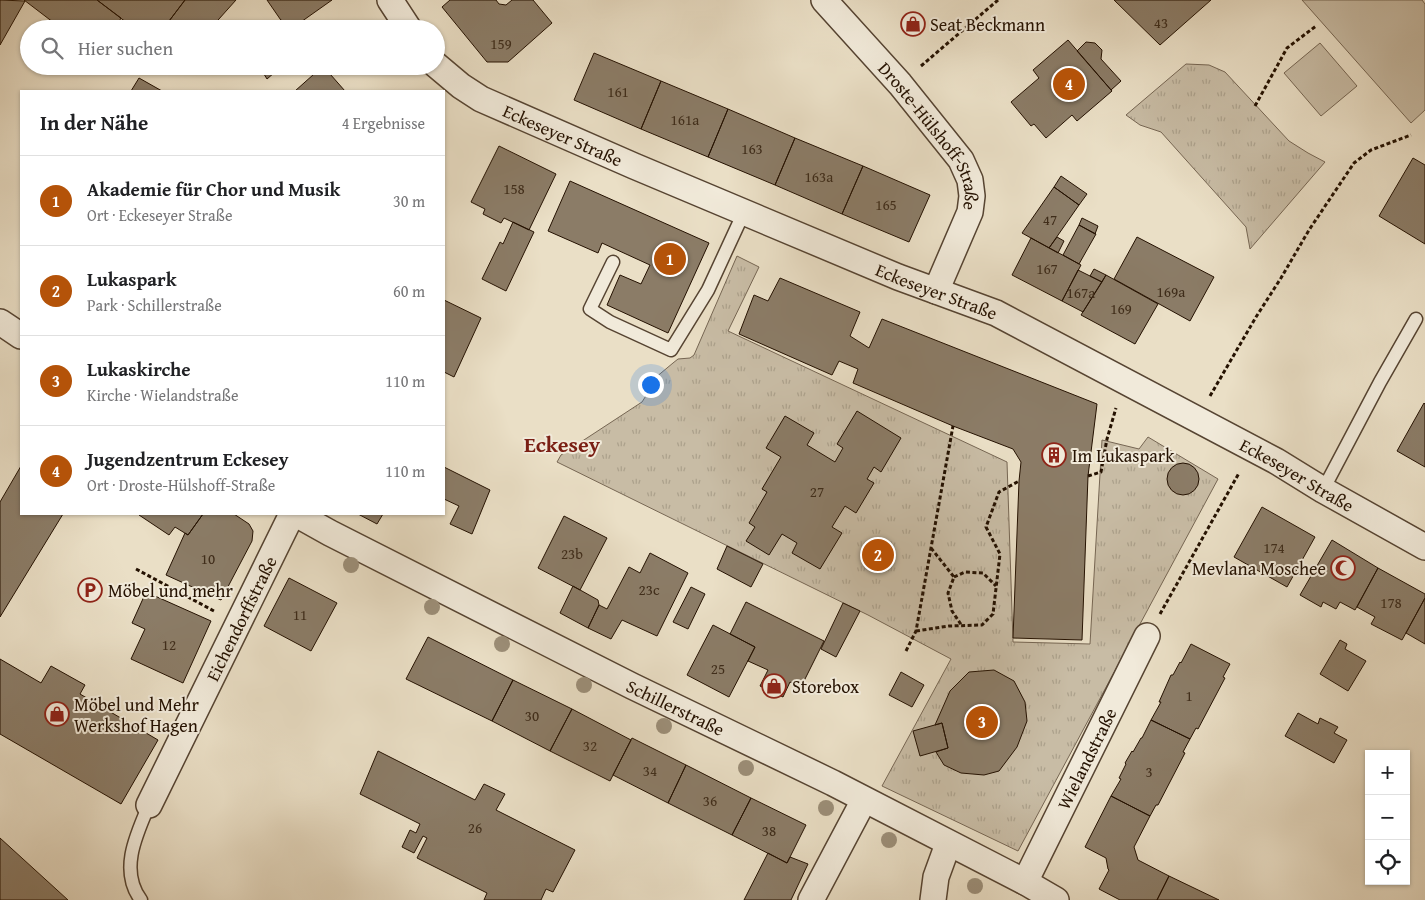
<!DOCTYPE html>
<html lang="de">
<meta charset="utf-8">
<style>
body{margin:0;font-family:"Gentium Book Plus",serif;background:#f6f6f6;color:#202124}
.controls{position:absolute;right:15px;bottom:15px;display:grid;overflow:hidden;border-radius:0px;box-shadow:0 1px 4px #0004}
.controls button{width:45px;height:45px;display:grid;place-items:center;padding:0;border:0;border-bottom:1px solid #e0e0e0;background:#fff;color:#202124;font:25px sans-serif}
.you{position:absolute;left:650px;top:384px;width:18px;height:18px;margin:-12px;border:4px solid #fff;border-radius:50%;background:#1a73e8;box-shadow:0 0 0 8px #1a73e833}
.badge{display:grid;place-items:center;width:32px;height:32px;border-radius:50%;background:#b45309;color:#fff;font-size:16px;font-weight:700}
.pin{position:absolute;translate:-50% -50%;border:2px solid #fff;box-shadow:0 1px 5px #0006}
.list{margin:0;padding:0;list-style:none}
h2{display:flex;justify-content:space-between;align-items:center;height:65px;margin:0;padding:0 20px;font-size:21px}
h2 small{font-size:16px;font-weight:400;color:#757577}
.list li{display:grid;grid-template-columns:32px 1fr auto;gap:15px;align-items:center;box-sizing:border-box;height:90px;padding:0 20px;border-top:1px solid #e0e0e0}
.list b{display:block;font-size:19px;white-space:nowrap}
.list p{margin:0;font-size:16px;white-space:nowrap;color:#757577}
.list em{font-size:16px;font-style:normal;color:#757577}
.icon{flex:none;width:28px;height:28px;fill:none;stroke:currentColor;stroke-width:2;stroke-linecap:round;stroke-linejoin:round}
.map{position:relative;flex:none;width:1425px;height:900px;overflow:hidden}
.search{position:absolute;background:#fff;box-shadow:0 1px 4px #0004;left:20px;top:20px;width:425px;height:55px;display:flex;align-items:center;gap:12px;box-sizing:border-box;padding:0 18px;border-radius:28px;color:#757577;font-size:19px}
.panel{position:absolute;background:#fff;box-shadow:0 1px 4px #0004;left:20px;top:90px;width:425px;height:425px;border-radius:0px}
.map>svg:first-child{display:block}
.park{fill:url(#park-tufts);stroke:#766653}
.pitch{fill:#c8bca5;stroke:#766653}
.building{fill:#8b7c67;stroke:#241101}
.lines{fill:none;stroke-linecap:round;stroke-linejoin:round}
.lane-casing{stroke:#564432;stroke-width:15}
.street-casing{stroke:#564432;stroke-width:28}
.path{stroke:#241101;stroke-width:3;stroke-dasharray:4 2.5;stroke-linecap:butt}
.lane{stroke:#f1eada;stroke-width:12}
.street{stroke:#f1eada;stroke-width:25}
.tree{fill:#9c8f79}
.labels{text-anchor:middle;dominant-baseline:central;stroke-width:4;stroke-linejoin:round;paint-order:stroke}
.number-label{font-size:15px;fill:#3e2c1a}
.poi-label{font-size:18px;fill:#241101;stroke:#f1eada;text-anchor:start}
.street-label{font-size:18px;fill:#241101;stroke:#f1eada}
.district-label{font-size:22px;font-weight:bold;fill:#7a1f14;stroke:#f1eada}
</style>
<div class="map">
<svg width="1425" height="900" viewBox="0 0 1425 900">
<defs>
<pattern id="park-tufts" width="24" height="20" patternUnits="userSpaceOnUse" patternTransform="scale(1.25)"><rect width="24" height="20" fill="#c8bca5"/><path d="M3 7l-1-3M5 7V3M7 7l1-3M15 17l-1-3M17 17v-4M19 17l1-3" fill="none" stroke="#aca18c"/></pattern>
</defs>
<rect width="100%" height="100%" fill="#eadfc6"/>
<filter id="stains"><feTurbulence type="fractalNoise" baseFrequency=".004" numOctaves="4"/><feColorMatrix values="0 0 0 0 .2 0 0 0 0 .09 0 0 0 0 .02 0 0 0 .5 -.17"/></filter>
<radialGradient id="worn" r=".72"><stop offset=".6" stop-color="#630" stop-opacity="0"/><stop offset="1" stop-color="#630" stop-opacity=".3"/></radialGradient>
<path class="park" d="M1186 64 1209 65 1225 72 1289 141 1308 153 1325 162 1250 249 1246 227 1161 132 1140 125 1126 115Z
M737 256 759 267 728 331 1007 462 1013 642 1090 644 1102 440 1139 449 1148 437 1218 479 1018 851 882 786 951 659 868 615 557 462 561 455 642 402 654 383 655 378 673 363 678 359 690 358 694 355Z"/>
<path class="pitch" d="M1302 0H1422L1425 4V110L1411 123Z
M1320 43 1357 86 1321 116 1284 73Z"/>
<path class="building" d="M0 0 25 1 0 45Z
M24 0H97L121 18 115 29H62Z
M97 0H185L163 29H135Z
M185 0H236L210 29H163Z
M267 0H332L291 29H287Z
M450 0H496L499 4 506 5 512 0H533L552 23 508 62H487L442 7Z
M1114 0H1211L1160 45Z
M282 20 287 29H268Z
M1068 40 1112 91 1077 121 1072 115 1046 138 1034 124 1031 126 1011 102 1039 78 1033 70Z
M1086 42 1095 43 1102 50 1101 59 1121 81 1111 90 1077 51Z
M594 53 661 81 641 129 574 100Z
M259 66H282L267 79Z
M323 66 345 91H295Z
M139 78 162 91H131Z
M661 81 728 109 708 157 641 129Z
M728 109 795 138 775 185 708 157Z
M795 138 863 166 842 214 775 185Z
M499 146 556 174 529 230 504 218 501 223 483 214 485 209 471 202Z
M1413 158 1425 165V244L1379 216Z
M863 166 930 195 909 242 842 214Z
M1061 176 1087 194 1079 205 1054 187Z
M570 181 709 243 668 333 607 305 620 275 641 284 650 265 602 243 598 253 548 231Z
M1054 187 1079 205 1049 248 1022 233Z
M1082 218 1098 226 1095 234 1079 225Z
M513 222 534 232 506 291 482 279 500 242 503 244Z
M1079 225 1096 234 1079 264 1063 255Z
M1057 237 1064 241 1058 253 1049 248Z
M1137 237 1214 277 1190 321 1114 279Z
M1031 238 1081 265 1062 301 1012 275Z
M1094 269 1106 275 1102 282 1090 276Z
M1078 270 1102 282 1083 312 1062 301Z
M1106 275 1158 304 1135 344 1081 315Z
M780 278 860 312 850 336 869 348 882 319 1097 404 1088 476 1082 640 1013 638 1019 481 1021 462 1013 449 953 426 853 383 858 369 839 361 832 375 739 334 754 295 768 301Z
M444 300 481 318 454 377 444 372Z
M1424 403 1425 404V467L1397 451Z
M857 411 901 438 881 472 874 467 867 479 874 483 856 513 845 506 832 527 842 533 820 569 792 553 797 543 782 534 769 555 746 541 755 527 749 523 767 492 762 489 781 457 766 448 785 416 814 433 807 445 835 462 843 448 837 444Z
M1167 479a16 16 0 1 1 32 0a16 16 0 1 1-32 0Z
M21 466V514H63L0 617V502Z
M444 467 490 490 472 534 450 524 459 506 444 499Z
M1262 507 1315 537 1287 587 1234 557Z
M140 514H203L188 535 175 527 169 535 139 515Z
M203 514H234L249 524 253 531 252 541 221 600 166 575 185 533 188 535Z
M358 514H383L377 524Z
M564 516 607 538 580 590 538 568Z
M1332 540 1378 568 1355 610 1340 602 1336 609 1323 602 1321 607 1300 595Z
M727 546 763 564 751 587 717 569Z
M650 553 688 573 657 636 622 620 611 639 588 628 599 605 607 609 629 567 640 573Z
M1378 568 1425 594V598L1402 640 1371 624 1375 617 1357 607Z
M289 578 337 603 311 651 264 626Z
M573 586 598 600 599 605 588 628 560 613Z
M691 587 705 594 688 629 673 622Z
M146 592 211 621 183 683 131 659 145 629 132 623Z
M1425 598V644L1406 633Z
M746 602 824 641 801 687 790 682 783 697 760 686 768 670 748 661 755 647 730 634Z
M843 603 860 611 836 657 821 649Z
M713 625 755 647 729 697 687 675Z
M428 637 513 680 492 721 406 679Z
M1340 640 1347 644 1345 649 1366 661 1348 691 1320 674Z
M1191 644 1230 664 1223 677 1225 678 1198 729 1196 728 1190 739 1151 720 1161 702H1159L1171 675H1173L1180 662 1181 663Z
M0 659 41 683 51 666 85 685 80 694 158 740 121 804 0 734Z
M994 670 1014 681 1025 702 1027 721 1017 747 999 771 984 775 961 773 944 765 936 752 948 748 942 723 935 725 950 691 969 672Z
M901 672 924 685 912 707 889 695Z
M513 680 572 709 550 751 492 721Z
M572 709 631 740 610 781 550 751Z
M1298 713 1318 724 1320 718 1338 727 1334 733 1347 740 1334 763 1285 736Z
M1151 720 1190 739 1183 752 1185 753 1158 805H1156L1150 816 1111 796 1121 779 1119 778 1126 764 1125 763 1132 751 1133 752 1141 738H1142Z
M942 723 948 748 920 756 913 731Z
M632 738 686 765 668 803 613 775Z
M378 751 475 800 484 784 505 794 496 810 575 850 553 892 546 889 541 900H484L487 893 417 858 427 838 423 836 414 853 402 847 410 830 416 833 420 824 360 794Z
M686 765 751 798 732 835 668 803Z
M1111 796 1150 816 1134 847 1138 860 1169 876 1157 900H1120L1099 889 1109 870 1108 869 1106 858 1085 847Z
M751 798 806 825 787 863 732 835Z
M0 838 68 900H0Z
M768 853 787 863 790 857 808 864 791 900H744Z
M1169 876 1219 900H1157Z"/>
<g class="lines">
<g class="lane-casing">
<path id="lane" d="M613 262 590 309 610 322 671 350 708 290 744 212
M1323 490 1380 382 1416 319
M141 900C119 871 136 835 149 805"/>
</g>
<g class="street-casing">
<g id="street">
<path d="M390 0 409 29"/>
<path id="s1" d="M824 0 900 84 961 160 970 180 972 196 970 212 936 291"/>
<path id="s2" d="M436 65 461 86 481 99 634 166 898 277 996 313 1276 461 1323 490 1425 547"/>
<path d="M0 322 21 336"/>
<path id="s3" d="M296 514 330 533 632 686 833 783 1025 882 1056 900"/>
<path id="s4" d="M149 805 292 514"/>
<path id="s5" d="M1025 882 1147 636"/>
<path d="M811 900 864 800"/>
<path d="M933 900 936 877 948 844"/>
</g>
</g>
<path class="path" d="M921 66 998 0
M1255 106 1287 48 1316 26
M1210 396 1256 317 1281 278 1309 230 1354 163 1371 150 1411 135
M1088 476 1101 472 1107 439 1116 408
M931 548 954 577 948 593 952 611 962 626
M136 569 214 611
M954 577 965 572 983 573 996 586
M1160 614 1239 473
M916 631 949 626 982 625 993 614 1000 554 986 527 999 492 1019 481
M906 651 916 631 953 426"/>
<use href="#lane" class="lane"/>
<use href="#street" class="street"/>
</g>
<g class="tree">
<circle cx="351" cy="565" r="8"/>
<circle cx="432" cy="607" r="8"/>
<circle cx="502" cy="644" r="8"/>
<circle cx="584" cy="685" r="8"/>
<circle cx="664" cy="726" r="8"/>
<circle cx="746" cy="768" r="8"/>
<circle cx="826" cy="808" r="8"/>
<circle cx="889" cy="840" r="8"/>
<circle cx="975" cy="886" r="8"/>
</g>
<defs>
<g id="shop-ring" transform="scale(1.25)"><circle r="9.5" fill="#f1eada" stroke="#8f2418" stroke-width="1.5"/><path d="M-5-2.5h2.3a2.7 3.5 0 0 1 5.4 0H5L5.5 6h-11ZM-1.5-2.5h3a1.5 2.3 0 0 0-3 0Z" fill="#8f2418"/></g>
<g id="building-ring" transform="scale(1.25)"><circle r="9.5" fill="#f1eada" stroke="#8f2418" stroke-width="1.5"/><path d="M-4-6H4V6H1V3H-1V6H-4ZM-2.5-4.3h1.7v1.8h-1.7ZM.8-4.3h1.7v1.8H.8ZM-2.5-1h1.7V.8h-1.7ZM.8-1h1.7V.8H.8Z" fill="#8f2418"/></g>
<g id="mosque-ring" transform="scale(1.25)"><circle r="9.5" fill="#f1eada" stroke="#8f2418" stroke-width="1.5"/><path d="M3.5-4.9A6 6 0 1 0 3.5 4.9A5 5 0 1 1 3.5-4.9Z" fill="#8f2418"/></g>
<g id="parking-ring" transform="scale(1.25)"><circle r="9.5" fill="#f1eada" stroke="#8f2418" stroke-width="1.5"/><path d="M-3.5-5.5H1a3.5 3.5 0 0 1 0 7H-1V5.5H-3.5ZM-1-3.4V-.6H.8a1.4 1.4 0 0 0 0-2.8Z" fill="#8f2418"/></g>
</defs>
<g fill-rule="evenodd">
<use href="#shop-ring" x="913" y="24"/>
<use href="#building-ring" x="1054" y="455"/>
<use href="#mosque-ring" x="1343" y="568"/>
<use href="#parking-ring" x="90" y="590"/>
<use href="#shop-ring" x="774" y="686"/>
<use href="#shop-ring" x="57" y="714"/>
</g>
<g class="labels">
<g class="number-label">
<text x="1161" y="22">43</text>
<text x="501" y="43">159</text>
<text x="618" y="91">161</text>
<text x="685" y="119">161a</text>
<text x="752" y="148">163</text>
<text x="819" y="176">163a</text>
<text x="514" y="188">158</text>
<text x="886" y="204">165</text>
<text x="1050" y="219">47</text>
<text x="1047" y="268">167</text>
<text x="1171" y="291">169a</text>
<text x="1081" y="292">167a</text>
<text x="1121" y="308">169</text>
<text x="817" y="491">27</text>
<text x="1274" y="547">174</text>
<text x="572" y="553">23b</text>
<text x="208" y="558">10</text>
<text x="649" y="589">23c</text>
<text x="1391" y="602">178</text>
<text x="300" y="614">11</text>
<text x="169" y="644">12</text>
<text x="718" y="668">25</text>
<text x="1189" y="695">1</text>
<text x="532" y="715">30</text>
<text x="590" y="745">32</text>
<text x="650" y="770">34</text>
<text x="1149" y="771">3</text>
<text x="710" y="800">36</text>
<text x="475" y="827">26</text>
<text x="769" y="830">38</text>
</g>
<g class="poi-label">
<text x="930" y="24">Seat Beckmann</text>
<text x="1072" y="455">Im Lukaspark</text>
<text x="1326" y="568" text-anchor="end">Mevlana Moschee</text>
<text x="108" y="590">Möbel und mehr</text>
<text x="792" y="686">Storebox</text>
<text x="74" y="704">Möbel und Mehr<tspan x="74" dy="21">Werkshof Hagen</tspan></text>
</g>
<g class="street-label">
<text stroke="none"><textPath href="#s2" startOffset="146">Eckeseyer Straße</textPath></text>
<text stroke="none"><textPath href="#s1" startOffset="175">Droste-Hülshoff-Straße</textPath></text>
<text stroke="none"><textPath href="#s2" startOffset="551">Eckeseyer Straße</textPath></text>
<text stroke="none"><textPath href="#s2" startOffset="956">Eckeseyer Straße</textPath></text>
<text stroke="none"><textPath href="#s4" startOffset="208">Eichendorffstraße</textPath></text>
<text stroke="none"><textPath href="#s3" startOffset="426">Schillerstraße</textPath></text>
<text stroke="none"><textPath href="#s5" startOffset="138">Wielandstraße</textPath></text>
</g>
<g class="district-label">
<text x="562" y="444">Eckesey</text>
</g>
</g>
<rect width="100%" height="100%" filter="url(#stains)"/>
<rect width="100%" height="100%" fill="url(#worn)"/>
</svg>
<div class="controls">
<button>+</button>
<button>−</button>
<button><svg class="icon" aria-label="locate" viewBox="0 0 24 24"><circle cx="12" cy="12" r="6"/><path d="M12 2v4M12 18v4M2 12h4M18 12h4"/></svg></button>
</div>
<div class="you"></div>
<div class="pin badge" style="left:670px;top:259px">1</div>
<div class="pin badge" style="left:878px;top:555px">2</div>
<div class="pin badge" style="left:982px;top:722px">3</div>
<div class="pin badge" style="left:1069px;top:84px">4</div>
<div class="search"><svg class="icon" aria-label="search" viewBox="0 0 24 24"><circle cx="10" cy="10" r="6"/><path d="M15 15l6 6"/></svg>Hier suchen</div>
<section class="panel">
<h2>In der Nähe<small>4 Ergebnisse</small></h2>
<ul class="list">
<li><span class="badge">1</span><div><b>Akademie für Chor und Musik</b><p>Ort · Eckeseyer Straße</p></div><em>30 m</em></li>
<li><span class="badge">2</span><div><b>Lukaspark</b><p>Park · Schillerstraße</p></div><em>60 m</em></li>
<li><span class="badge">3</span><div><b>Lukaskirche</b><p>Kirche · Wielandstraße</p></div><em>110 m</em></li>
<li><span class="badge">4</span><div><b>Jugendzentrum Eckesey</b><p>Ort · Droste-Hülshoff-Straße</p></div><em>110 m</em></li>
</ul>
</section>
</div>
